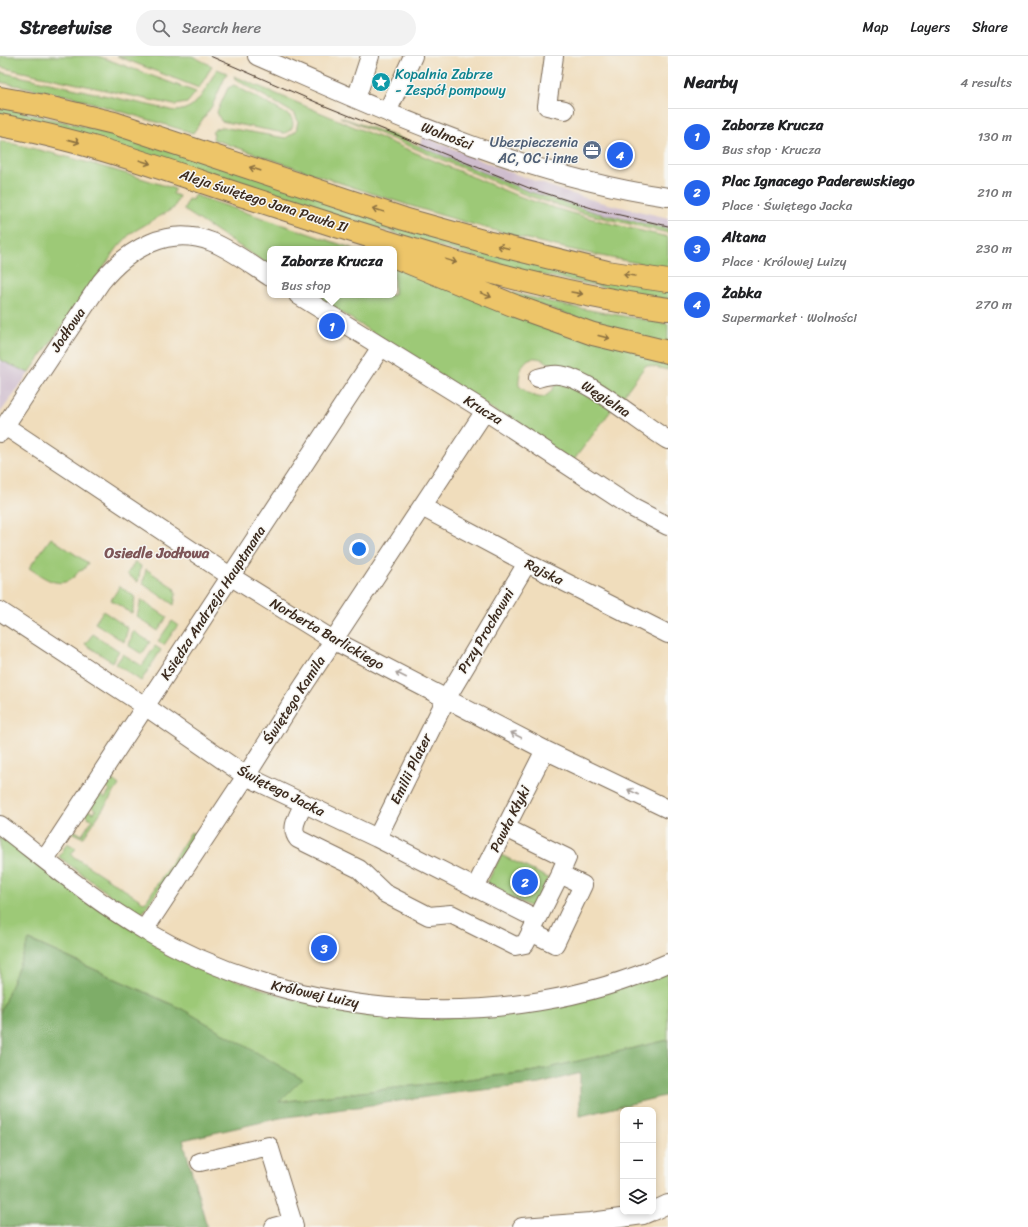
<!DOCTYPE html>
<meta charset="utf-8">
<style>
body{margin:0;font-family:Sriracha,sans-serif;background:#f2f2f2;color:#202124}
.controls{position:absolute;right:12px;bottom:12px;display:grid;overflow:hidden;border-radius:8px;box-shadow:0 2px 6px #0003}
.controls button{width:36px;height:36px;display:grid;place-items:center;padding:0;border:0;border-bottom:1px solid #e0e0e0;background:#fff;color:#202124;font:20px sans-serif}
.you{position:absolute;left:359px;top:493px;width:14px;height:14px;margin:-10px;border:3px solid #fff;border-radius:50%;background:#1a73e8;box-shadow:0 0 0 6px #1a73e833}
.badge{display:grid;place-items:center;width:26px;height:26px;border-radius:50%;background:#2563eb;color:#fff;font-size:13px;font-weight:700}
.pin{position:absolute;translate:-50% -50%;border:2px solid #fff;box-shadow:0 1px 4px #0006}
.popup{position:absolute;left:267px;top:190px;width:130px;height:52px;box-sizing:border-box;display:grid;place-content:center;border-radius:8px;background:#fff;filter:drop-shadow(0 1px 3px #0005);font-size:13px;white-space:nowrap;color:#757577}
.popup b{font-size:15px;color:#202124}
.popup::after{content:'';position:absolute;left:50%;top:100%;margin-left:-8px;border:8px solid transparent;border-top-color:#fff}
.list{margin:0;padding:0;list-style:none}
h2{display:flex;justify-content:space-between;align-items:center;height:52px;margin:0;padding:0 16px;font-size:17px}
h2 small{font-size:13px;font-weight:400;color:#757577}
.list li{display:grid;grid-template-columns:26px 1fr auto;gap:12px;align-items:center;box-sizing:border-box;height:56px;padding:0 16px;border-top:1px solid #e0e0e0}
.list b{display:block;font-size:15px;white-space:nowrap}
.list p{margin:0;font-size:13px;white-space:nowrap;color:#757577}
.list em{font-size:13px;font-style:normal;color:#757577}
.icon{flex:none;width:22px;height:22px;fill:none;stroke:currentColor;stroke-width:2;stroke-linecap:round;stroke-linejoin:round}
.map{position:relative;flex:none;width:668px;height:1171px;overflow:hidden}
header{display:flex;align-items:center;gap:24px;box-sizing:border-box;height:56px;padding:0 20px;background:#fff;border-bottom:1px solid #e0e0e0}
header strong{font-size:19px}
nav{display:flex;gap:22px;margin-inline-start:auto;font-size:14px}
.search{width:280px;height:36px;background:#f2f2f2;display:flex;align-items:center;gap:10px;box-sizing:border-box;padding:0 14px;border-radius:22px;color:#757577;font-size:15px}
main{display:flex}
aside{flex:1;background:#fff}
.map>svg:first-child{display:block}
.industrial{fill:#cfbdce}
.green{fill:#9dc977;stroke:#6c7a4a}
.forest{fill:#7ead68;stroke:#5c6c43}
.lines{fill:none;stroke-linecap:round;stroke-linejoin:round}
.minor-casing{stroke:#7a6955;stroke-width:20}
.major-casing{stroke:#7a6955;stroke-width:24}
.minor{stroke:#fff;stroke-width:18}
.major{stroke:#edc569;stroke-width:22}
.tram{stroke:#3b2a1e;stroke-width:1}
.oneway{stroke:#8b7040}
.oneway2{stroke:#a79f9a}
.labels{text-anchor:middle;dominant-baseline:central;stroke-width:3;stroke-linejoin:round;paint-order:stroke}
.culture-label{font-size:14px;fill:#0d838f;stroke:#f6f6f2;text-anchor:start}
.street-label{font-size:14px;fill:#3b2a1e;stroke:#f6f6f2}
.service-label{font-size:14px;fill:#4e5e75;stroke:#f6f6f2;text-anchor:end}
.neighbourhood-label{font-size:15px;font-weight:bold;fill:#7d5557;stroke:#f6f6f2}
</style>
<header>
<strong>Streetwise</strong>
<div class="search"><svg class="icon" aria-label="search" viewBox="0 0 24 24"><circle cx="10" cy="10" r="6"/><path d="M15 15l6 6"/></svg>Search here</div>
<nav><a>Map</a><a>Layers</a><a>Share</a></nav>
</header>
<main>
<div class="map">
<svg width="668" height="1171" viewBox="0 0 668 1171">
<rect width="100%" height="100%" fill="#f6f6f2"/>
<filter id="ink" filterUnits="userSpaceOnUse"><feTurbulence type="fractalNoise" baseFrequency=".025" numOctaves="2"/><feDisplacementMap in="SourceGraphic" scale="8" xChannelSelector="R" yChannelSelector="G"/><feConvolveMatrix kernelMatrix="1 2 1 2 8 2 1 2 1" color-interpolation-filters="sRGB"/></filter>
<filter id="wash" filterUnits="userSpaceOnUse"><feTurbulence type="fractalNoise" baseFrequency=".012" numOctaves="4" result="noise"/><feDisplacementMap in="SourceGraphic" scale="16" xChannelSelector="R" yChannelSelector="G"/><feGaussianBlur stdDeviation="0.9" result="paint"/><feColorMatrix in="noise" values="0 0 0 0 0 0 0 0 0 0 0 0 0 0 0 0 0 1.4 0 .05"/><feComposite in="paint" operator="in"/></filter>
<g filter="url(#wash)">
<rect width="100%" height="100%" fill="#f0ddbc"/>
<path class="industrial" d="M424 80 499 112 566 136 600 146 668 162V173L597 157 527 135 419 90Z
M0 304 29 317 0 357Z"/>
<path class="green" d="M0 0H98L196 36 187 47 174 49 0 11Z
M117 0H192L212 10 199 32Z
M217 13 227 17 212 50 193 77 73 41 0 26V16L175 55C199 54 206 31 217 13Z
M234 20 513 138C564 157 615 169 668 181V212C511 188 362 135 213 83L214 78 212 77 215 73 221 71 286 82 296 75 298 65 295 58 235 23Z
M234 29 290 60C296 68 292 75 284 77L221 65 217 56 228 32Z
M0 51 91 72 668 235V244L523 215 0 60Z
M340 61 395 80 527 135 597 157 668 173V177L582 157 526 139Z
M0 85C60 98 117 114 175 133L173 138 179 140 174 152 131 177 118 191 29 317 0 304Z
M194 139 354 193H270V210L184 154 188 143 192 144Z
M394 207 668 303V314L646 309 619 345C596 331 575 317 551 308 546 306 541 302 536 302 522 300 518 320 519 330 525 335 539 346 547 339 552 336 555 328 559 324L613 352 573 405 314 239H394Z
M497 233 567 250 668 268V292L495 234Z
M51 482 88 507 83 514 79 515C63 537 46 523 29 512Z
M135 506 141 510 138 526 127 518Z
M146 513 174 532 176 538 174 549 143 528Z
M120 530 135 541 132 558 111 544Z
M141 544 167 561 158 575 137 561Z
M103 555 128 572 124 586 95 567Z
M172 565 178 569 164 589 158 585Z
M133 575 150 586 142 598 129 590Z
M93 578 119 595 112 606 85 588Z
M155 590 161 594 141 625 116 608 123 598 142 610Z
M110 722 119 729 84 781H81L73 777 75 775 82 779 92 764 85 759 88 754 94 757 96 754 91 750 99 738 105 742 110 734 104 730Z
M191 776 196 779 141 859H137L59 801 67 787 76 792 71 799 145 847Z
M0 779 215 917 292 943 357 955 447 961 668 913V984L536 1015 278 1046 301 1023 182 953 30 884 0 957Z
M501 799 548 822 533 852 486 829Z"/>
<path class="forest" d="M29 884 182 953 302 1023 279 1046 536 1015 668 984V1039L580 1060V1017L540 1028 455 1037 280 1062 183 1084 207 1171H0V957Z"/>
</g>
<g filter="url(#ink)">
<g class="lines">
<g class="minor-casing">
<path id="minor" d="M257 0C390 58 524 120 668 141
M554 0 547 50 565 54
M356 43 370 0
M387 56 413 0
M298 239 485 355 633 452 668 470
M538 322C545 320 552 318 559 319 587 321 642 369 668 384
M5 370 230 520 333 584 545 694 668 753
M0 377 101 226C128 193 168 169 212 186 232 194 252 209 270 221
M422 451 527 507 668 578
M0 555 145 650 246 720 377 782 537 863
M304 747C299 759 289 772 298 783L359 813 384 837 429 860 451 858 515 890 525 888 560 818
M0 769C47 805 93 844 144 874 298 965 504 980 668 907
M506 772 567 802 560 818 583 829 555 888 531 876
M377 782 446 643 527 507
M45 803 381 291
M475 832 545 694
M144 874 246 720 290 650 485 355
M200 1106 269 1090 294 1171
M653 1155 668 1148
M274 1171 293 1166
M522 1171 591 1166 643 1159 650 1156"/>
</g>
<g class="major-casing">
<path id="major" d="M0 42 39 49 114 67 404 163 490 187 607 216 668 225
M0 69C84 84 163 113 244 140 383 185 523 233 668 253
M395 201 515 250 593 278 668 296"/>
</g>
<use href="#minor" class="minor"/>
<use href="#major" class="major"/>
<path class="tram" d="M210 0 325 50 529 132 598 154 668 170"/>
</g>
<defs><path id="oneway-shaft" d="M-6 0H5M1.5-3L5.5 0L1.5 3" fill="none" stroke-width="1.6" stroke-linecap="round" stroke-linejoin="round"/></defs>
<g class="oneway">
<use href="#oneway-shaft" transform="translate(74 85) rotate(15)"/>
<use href="#oneway-shaft" transform="translate(145 106) rotate(18)"/>
<use href="#oneway-shaft" transform="translate(255 113) rotate(-162)"/>
<use href="#oneway-shaft" transform="translate(378 154) rotate(-162)"/>
<use href="#oneway-shaft" transform="translate(503 191) rotate(-166)"/>
<use href="#oneway-shaft" transform="translate(451 205) rotate(17)"/>
<use href="#oneway-shaft" transform="translate(629 219) rotate(-171)"/>
<use href="#oneway-shaft" transform="translate(577 237) rotate(10)"/>
<use href="#oneway-shaft" transform="translate(486 239) rotate(22)"/>
<use href="#oneway-shaft" transform="translate(604 281) rotate(14)"/>
</g>
<g class="oneway2">
<use href="#oneway-shaft" transform="translate(401 619) rotate(-153)"/>
<use href="#oneway-shaft" transform="translate(516 679) rotate(-153)"/>
<use href="#oneway-shaft" transform="translate(633 736) rotate(-154)"/>
</g>
</g>
<defs>
<g id="sight-disc" transform="scale(1)"><circle r="9.5" fill="#0f9aa8" stroke="#f6f6f2"/><path d="M0-6L1.8-2.2L6-1.7L2.9 1.2L3.7 5.4L0 3.3L-3.7 5.4L-2.9 1.2L-6-1.7L-1.8-2.2Z" fill="#fff"/></g>
<g id="office-disc" transform="scale(1)"><circle r="9.5" fill="#5c6f8a" stroke="#f6f6f2"/><path d="M-6-3h4V-5.5h4V-3h4V5H-6ZM-1-4.5V-3h2v-1.5ZM-6 0V1H6V0Z" fill="#fff"/></g>
</defs>
<g fill-rule="evenodd">
<use href="#sight-disc" x="381" y="26"/>
<use href="#office-disc" x="592" y="94"/>
</g>
<g class="labels">
<g class="culture-label">
<text x="395" y="18">Kopalnia Zabrze<tspan x="395" dy="16">- Zespół pompowy</tspan></text>
</g>
<g class="street-label">
<text transform="translate(447 80) rotate(21)">Wolności</text>
<text transform="translate(264 145) rotate(18)">Aleja świętego Jana Pawła II</text>
<text transform="translate(68 274) rotate(-56)">Jodłowa</text>
<text transform="translate(606 343) rotate(33)">Węgielna</text>
<text transform="translate(483 354) rotate(32)">Krucza</text>
<text transform="translate(544 516) rotate(27)">Rajska</text>
<text transform="translate(213 547) rotate(-57)">Księdza Andrzeja Hauptmana</text>
<text transform="translate(486 575) rotate(-59)">Przy Prochowni</text>
<text transform="translate(327 578) rotate(30)">Norberta Barlickiego</text>
<text transform="translate(294 644) rotate(-57)">Świętego Kamila</text>
<text transform="translate(411 713) rotate(-64)">Emilii Plater</text>
<text transform="translate(281 735) rotate(27)">Świętego Jacka</text>
<text transform="translate(510 763) rotate(-63)">Pawła Kłyki</text>
<text transform="translate(315 938) rotate(12)">Królowej Luizy</text>
</g>
<g class="service-label">
<text x="578" y="86">Ubezpieczenia<tspan x="578" dy="16">AC, OC i inne</tspan></text>
</g>
<g class="neighbourhood-label">
<text x="157" y="497">Osiedle Jodłowa</text>
</g>
</g>
</svg>
<div class="controls">
<button>+</button>
<button>−</button>
<button><svg class="icon" aria-label="layers" viewBox="0 0 24 24"><path d="M12 4l9 5-9 5-9-5zM3 14l9 5 9-5"/></svg></button>
</div>
<div class="you"></div>
<div class="pin badge" style="left:332px;top:270px">1</div>
<div class="popup"><b>Zaborze Krucza</b>Bus stop</div>
<div class="pin badge" style="left:525px;top:826px">2</div>
<div class="pin badge" style="left:324px;top:892px">3</div>
<div class="pin badge" style="left:620px;top:99px">4</div>
</div>
<aside>
<h2>Nearby<small>4 results</small></h2>
<ul class="list">
<li><span class="badge">1</span><div><b>Zaborze Krucza</b><p>Bus stop · Krucza</p></div><em>130 m</em></li>
<li><span class="badge">2</span><div><b>Plac Ignacego Paderewskiego</b><p>Place · Świętego Jacka</p></div><em>210 m</em></li>
<li><span class="badge">3</span><div><b>Altana</b><p>Place · Królowej Luizy</p></div><em>230 m</em></li>
<li><span class="badge">4</span><div><b>Żabka</b><p>Supermarket · Wolności</p></div><em>270 m</em></li>
</ul>
</aside>
</main>
